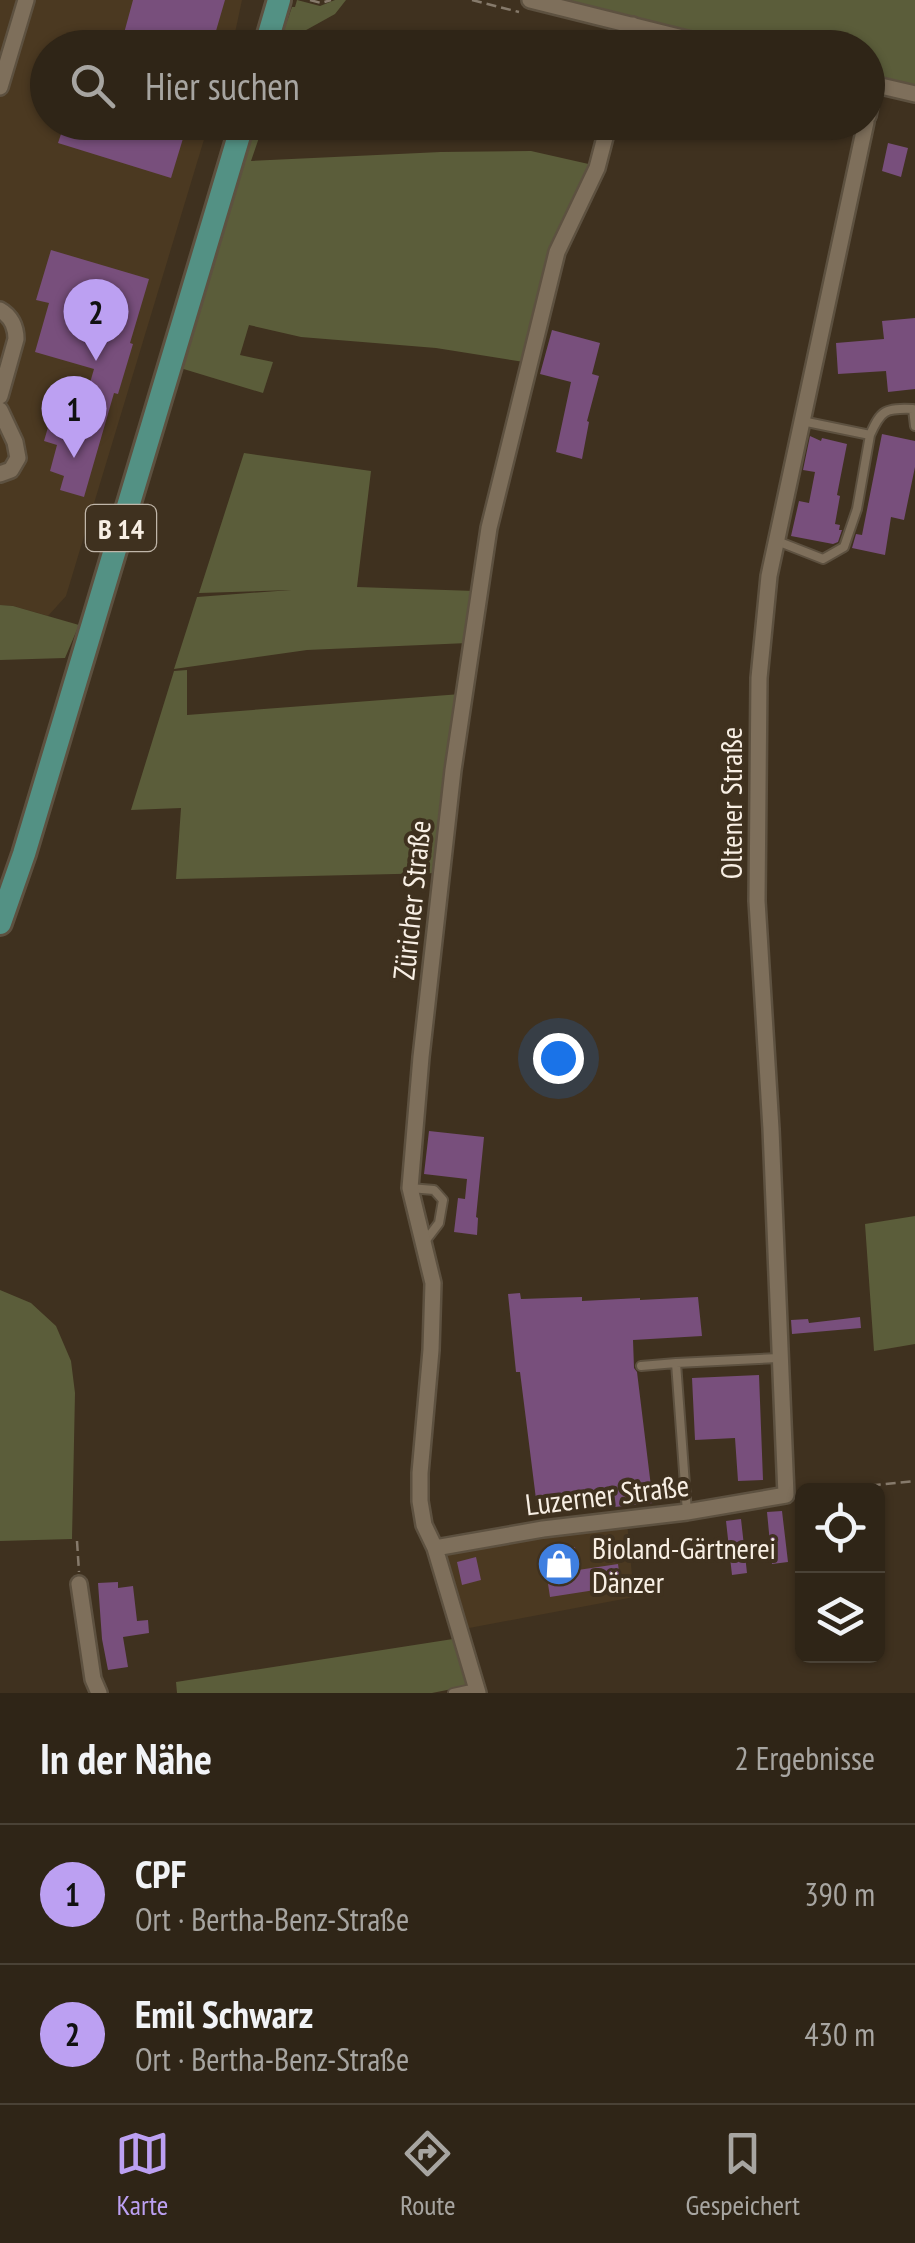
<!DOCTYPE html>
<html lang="de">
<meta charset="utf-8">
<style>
body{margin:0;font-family:"PT Sans Narrow",sans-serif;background:#372d20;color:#f1f3f6}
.controls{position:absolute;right:30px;bottom:30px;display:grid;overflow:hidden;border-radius:15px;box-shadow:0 2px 8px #0004}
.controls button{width:90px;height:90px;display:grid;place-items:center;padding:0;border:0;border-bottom:2px solid #4a4236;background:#2f2517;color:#f1f3f6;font:50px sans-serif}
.you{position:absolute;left:558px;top:1058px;width:35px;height:35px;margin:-25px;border:8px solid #fff;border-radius:50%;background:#1a73e8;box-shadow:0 0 0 15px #1a73e833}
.badge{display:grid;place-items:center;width:65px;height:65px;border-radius:50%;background:#bca0f2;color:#111;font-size:32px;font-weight:700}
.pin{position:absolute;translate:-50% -82px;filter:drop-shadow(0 2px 5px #0008)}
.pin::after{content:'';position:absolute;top:52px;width:35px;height:30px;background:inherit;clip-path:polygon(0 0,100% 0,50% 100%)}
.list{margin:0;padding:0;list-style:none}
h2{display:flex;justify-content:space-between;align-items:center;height:130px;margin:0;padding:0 40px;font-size:42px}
h2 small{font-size:32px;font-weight:400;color:#a7a5a1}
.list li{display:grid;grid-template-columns:65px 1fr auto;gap:30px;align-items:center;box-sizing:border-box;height:140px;padding:0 40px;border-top:2px solid #4a4236}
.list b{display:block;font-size:38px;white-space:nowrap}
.list p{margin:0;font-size:32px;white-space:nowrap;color:#a7a5a1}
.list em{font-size:32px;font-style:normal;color:#a7a5a1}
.icon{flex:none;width:55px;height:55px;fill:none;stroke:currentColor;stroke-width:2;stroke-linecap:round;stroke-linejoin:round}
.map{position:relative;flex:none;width:915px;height:1693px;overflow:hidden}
.search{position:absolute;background:#2f2517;box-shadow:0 2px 8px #0004;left:30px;right:30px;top:30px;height:110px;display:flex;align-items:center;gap:25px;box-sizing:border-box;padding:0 35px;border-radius:55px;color:#a7a5a1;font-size:38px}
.sheet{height:410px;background:#2f2517}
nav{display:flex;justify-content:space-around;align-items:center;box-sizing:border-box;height:140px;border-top:2px solid #4a4236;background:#2f2517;font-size:28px;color:#a7a5a1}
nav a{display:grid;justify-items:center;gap:5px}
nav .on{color:#bca0f2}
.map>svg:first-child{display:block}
.built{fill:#4b3921}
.green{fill:#5b5d3a}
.building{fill:#784f7c}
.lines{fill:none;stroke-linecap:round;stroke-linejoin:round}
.lane-casing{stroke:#5d5140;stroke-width:12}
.street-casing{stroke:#5d5140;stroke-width:20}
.primary-casing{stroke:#5d5140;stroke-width:28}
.path{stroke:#867a6b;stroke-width:2.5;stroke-dasharray:10 5;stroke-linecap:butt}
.lane{stroke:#7e6f5b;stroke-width:8}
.street{stroke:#7e6f5b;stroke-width:15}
.primary{stroke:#539184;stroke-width:22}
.labels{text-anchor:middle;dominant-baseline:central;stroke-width:8;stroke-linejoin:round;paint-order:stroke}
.shield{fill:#3f311f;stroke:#c0b6a9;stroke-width:2.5}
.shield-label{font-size:28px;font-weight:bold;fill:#f8efe4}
.street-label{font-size:30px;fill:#f8efe4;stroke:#3f311f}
.poi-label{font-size:30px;fill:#f8efe4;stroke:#3f311f;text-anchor:start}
</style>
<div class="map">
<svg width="915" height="1693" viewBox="0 0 915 1693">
<rect width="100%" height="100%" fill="#3f311f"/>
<path class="built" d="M0 0H242L232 47 48 48V122L209 123 66 596 48 616 13 606 0 605Z
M627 1522 634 1597 464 1629 446 1553 472 1543Z"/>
<path class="green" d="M297 0 320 6 335 0H346L335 14 299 34 289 47H278L292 7H295Z
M566 0H915V86L868 75V48L758 47Z
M253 123H264L251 161 441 152 531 151 593 165 524 362 436 348 301 337 249 325 240 355 273 362 263 393 177 367Z
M244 453 371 471 357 587 475 591 468 643 307 650 174 669 197 597 291 590 199 593Z
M0 605 13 606 79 625 65 658 0 660Z
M187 670V715L461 694 439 873 176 879 181 808 131 810 174 671Z
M915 1216V1344L874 1351 865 1224Z
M0 1290 31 1303 56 1326 71 1361 75 1393 72 1539 0 1541Z
M453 1639 467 1686 432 1693H177L176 1682Z"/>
<path class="building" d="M133 0H225L211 48H120Z
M65 122H188L171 178 58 143Z
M888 143 908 148 901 177 882 171Z
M51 250 149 279 130 343 133 344 118 394 114 393 84 497 60 490 64 476 50 471 57 445 44 441 58 393 85 400 94 369 35 352 49 303 36 300Z
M915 318V389L888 392 886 371 838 374 836 343 884 339 882 321Z
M552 330 600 343 592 374 599 376 587 421 589 422 582 459 556 452 571 382 540 374Z
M882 434 915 441V467L904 520 891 517 885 555 852 548 856 534 862 535Z
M810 436 821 441 822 438 847 444 837 495 840 496 835 524 840 525 839 530H842L838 542 833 544 791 536 799 501 809 503 815 472 803 470Z
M429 1131 484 1137 476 1217 478 1218 477 1235 454 1232 458 1198 465 1199 467 1179 424 1174Z
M520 1293 521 1299 582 1297V1301L640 1298V1300L698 1297 702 1336 633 1340 634 1368 637 1372 653 1503 538 1515 520 1372H516L508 1294Z
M860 1317 861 1328 792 1334 791 1320 808 1319 809 1323Z
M759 1375 763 1480 738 1481 735 1438 695 1440 692 1378Z
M782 1511 788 1562 772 1564 767 1512Z
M741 1519 747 1573 732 1575 726 1521Z
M575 1547 578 1570 618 1564 621 1586 550 1597 543 1551Z
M476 1557 481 1580 462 1585 457 1562Z
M118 1582V1588L133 1586 137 1621 148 1620 149 1633 123 1637 128 1667 108 1670 102 1639 98 1583Z"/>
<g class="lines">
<g class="lane-casing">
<path id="lane" d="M802 421 870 435C881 410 885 408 913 409L915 426
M777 541 823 559 844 547 857 509 870 435
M410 1188 434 1190 443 1200 439 1223 423 1244
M641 1366 676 1363
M687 1512 676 1363 779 1358
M453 1693 476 1688"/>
</g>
<g class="street-casing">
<path id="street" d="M530 0 723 48
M628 48 633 25
M868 83 915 94
M0 87 26 0
M868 116 874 84
M0 310C11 316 16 327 16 339L0 396
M0 410 15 442 18 458 11 470 0 474
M435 1548 543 1529 687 1512 786 1495 771 1129 757 901 759 678 769 576 866 122
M79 1584 93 1679 99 1693
M478 1693 435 1548 424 1525 420 1501V1473L431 1350 433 1283 410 1188 421 1057 453 770 489 528 557 252 597 168 609 122"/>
</g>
<g class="primary-casing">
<path id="primary" d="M265 48 279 0
M0 923 24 854 243 122"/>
</g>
<path class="path" d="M310 0 321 3 331 0
M472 0 519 12
M826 1490 915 1481
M77 1541 79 1572"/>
<use href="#lane" class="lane"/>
<use href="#street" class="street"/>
<use href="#primary" class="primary"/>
</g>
<defs>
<g id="shop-disc" transform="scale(2.25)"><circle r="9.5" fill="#3f7fe0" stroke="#3f311f"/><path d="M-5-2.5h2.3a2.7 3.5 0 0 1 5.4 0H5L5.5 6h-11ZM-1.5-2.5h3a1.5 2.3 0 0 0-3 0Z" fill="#fff"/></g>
</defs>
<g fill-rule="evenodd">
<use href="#shop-disc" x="559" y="1564"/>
</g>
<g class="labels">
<rect class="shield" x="86" y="505" width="70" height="46" rx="8"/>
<g class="shield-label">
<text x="121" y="528">B 14</text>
</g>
<g class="street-label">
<text transform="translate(730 803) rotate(-90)">Oltener Straße</text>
<text transform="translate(411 900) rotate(-84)">Züricher Straße</text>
<text transform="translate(607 1494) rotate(-7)">Luzerner Straße</text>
</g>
<g class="poi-label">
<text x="592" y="1547">Bioland-Gärtnerei<tspan x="592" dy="34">Dänzer</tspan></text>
</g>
</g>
</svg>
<div class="controls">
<button><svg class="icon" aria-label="locate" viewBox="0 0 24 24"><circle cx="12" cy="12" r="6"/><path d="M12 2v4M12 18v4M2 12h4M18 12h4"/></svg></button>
<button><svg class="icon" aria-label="layers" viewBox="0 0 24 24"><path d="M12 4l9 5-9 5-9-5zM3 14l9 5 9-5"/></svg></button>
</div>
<div class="you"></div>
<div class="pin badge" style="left:74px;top:458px">1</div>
<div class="pin badge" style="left:96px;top:361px">2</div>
<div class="search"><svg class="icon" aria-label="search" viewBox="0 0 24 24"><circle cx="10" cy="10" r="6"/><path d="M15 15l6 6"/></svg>Hier suchen</div>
</div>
<section class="sheet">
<h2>In der Nähe<small>2 Ergebnisse</small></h2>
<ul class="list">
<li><span class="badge">1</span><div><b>CPF</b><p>Ort · Bertha-Benz-Straße</p></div><em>390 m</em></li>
<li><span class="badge">2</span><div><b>Emil Schwarz</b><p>Ort · Bertha-Benz-Straße</p></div><em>430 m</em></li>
</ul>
</section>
<nav>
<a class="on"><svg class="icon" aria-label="map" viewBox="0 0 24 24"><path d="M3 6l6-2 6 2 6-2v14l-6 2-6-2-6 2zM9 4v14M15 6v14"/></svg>Karte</a>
<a><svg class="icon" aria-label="directions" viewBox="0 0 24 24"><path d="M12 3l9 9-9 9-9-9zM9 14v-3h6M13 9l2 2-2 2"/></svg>Route</a>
<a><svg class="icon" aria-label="saved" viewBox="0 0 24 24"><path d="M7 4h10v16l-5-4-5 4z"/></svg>Gespeichert</a>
</nav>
